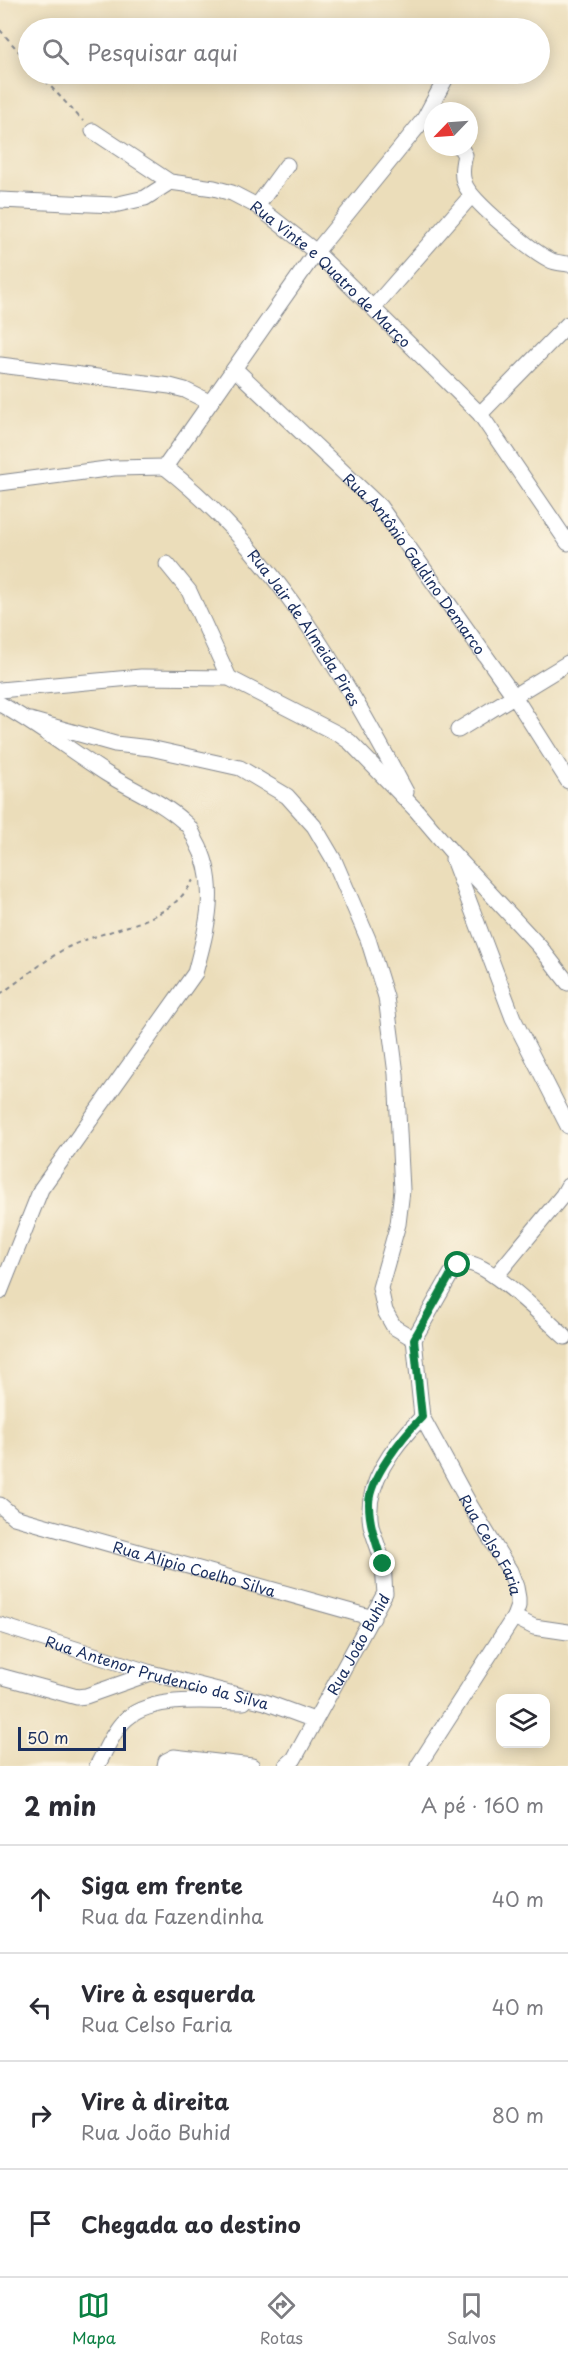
<!DOCTYPE html>
<html lang="pt">
<meta charset="utf-8">
<style>
body{margin:0;font-family:"Playpen Sans",sans-serif;background:#f7f7f7;color:#2b2b33}
.controls{position:absolute;right:18px;bottom:18px;display:grid;overflow:hidden;border-radius:12px;box-shadow:0 3px 15px #0003}
.controls button{width:54px;height:54px;display:grid;place-items:center;padding:0;border:0;border-bottom:2px solid #e1e1e2;background:#fff;color:#2b2b33;font:30px sans-serif}
.compass{position:absolute;left:424px;top:102px;width:54px;height:54px;border-radius:50%;background:#fff;box-shadow:0 3px 15px #0003;rotate:245deg}
.scale{position:absolute;left:18px;bottom:15px;width:108px;box-sizing:border-box;padding-left:6px;border:3px solid #1b2f5e;border-top:0;font-size:16px;line-height:21px;white-space:nowrap;color:#1b2f5e;-webkit-text-stroke:4px #fcf5e5;paint-order:stroke}
.stop{position:absolute;width:18px;height:18px;margin:-14px;border:4px solid #0b8043;border-radius:50%;background:#fff}
.stop.end{background:#0b8043;border-color:#fff;box-shadow:0 2px 6px #0008}
.list{margin:0;padding:0;list-style:none}
h2{display:flex;justify-content:space-between;align-items:center;height:78px;margin:0;padding:0 24px;font-size:26px}
h2 small{font-size:20px;font-weight:400;color:#7c7c81}
.list li{display:grid;grid-template-columns:39px 1fr auto;gap:18px;align-items:center;box-sizing:border-box;height:108px;padding:0 24px;border-top:2px solid #e1e1e2}
.list b{display:block;font-size:22px;white-space:nowrap}
.list p{margin:0;font-size:20px;white-space:nowrap;color:#7c7c81}
.list em{font-size:20px;font-style:normal;color:#7c7c81}
.icon{flex:none;width:33px;height:33px;fill:none;stroke:currentColor;stroke-width:2;stroke-linecap:round;stroke-linejoin:round}
.map{position:relative;flex:none;width:568px;height:1766px;overflow:hidden}
.search{position:absolute;background:#fff;box-shadow:0 3px 15px #0003;left:18px;right:18px;top:18px;height:66px;display:flex;align-items:center;gap:15px;box-sizing:border-box;padding:0 21px;border-radius:33px;color:#7c7c81;font-size:22px}
.sheet{height:510px;background:#fff}
nav{display:flex;justify-content:space-around;align-items:center;box-sizing:border-box;height:84px;border-top:2px solid #e1e1e2;background:#fff;font-size:16px;color:#7c7c81}
nav a{display:grid;justify-items:center;gap:3px}
nav .on{color:#0b8043}
.map>svg:first-child{display:block}
.lines{fill:none;stroke-linecap:round;stroke-linejoin:round}
.minor-casing{stroke:#83868c;stroke-width:17}
.path{stroke:#83868c;stroke-width:2;stroke-dasharray:4.5 4.5;stroke-linecap:butt}
.minor{stroke:#fff;stroke-width:15}
.route{stroke:#0b8043;stroke-width:8}
.labels{text-anchor:middle;dominant-baseline:central;stroke-width:4.5;stroke-linejoin:round;paint-order:stroke}
.street-label{font-size:15px;fill:#1b2f5e;stroke:#fcf5e5}
</style>
<div class="map">
<svg width="568" height="1766" viewBox="0 0 568 1766">
<rect width="100%" height="100%" fill="#fcf5e5"/>
<filter id="ink" filterUnits="userSpaceOnUse"><feTurbulence type="fractalNoise" baseFrequency=".0167" numOctaves="2"/><feDisplacementMap in="SourceGraphic" scale="12" xChannelSelector="R" yChannelSelector="G"/><feConvolveMatrix kernelMatrix="1 2 1 2 8 2 1 2 1" color-interpolation-filters="sRGB"/></filter>
<filter id="wash" filterUnits="userSpaceOnUse"><feTurbulence type="fractalNoise" baseFrequency=".008" numOctaves="4" result="noise"/><feDisplacementMap in="SourceGraphic" scale="24" xChannelSelector="R" yChannelSelector="G"/><feGaussianBlur stdDeviation="1.35" result="paint"/><feColorMatrix in="noise" values="0 0 0 0 0 0 0 0 0 0 0 0 0 0 0 0 0 1.4 0 .05"/><feComposite in="paint" operator="in"/></filter>
<g filter="url(#wash)">
<rect width="100%" height="100%" fill="#ebddba"/>
</g>
<g filter="url(#ink)">
<g class="lines">
<g class="minor-casing">
<g id="minor">
<path id="s1" d="M93 131 170 182 214 188 232 193 257 206 316 252 480 414 568 543"/>
<path d="M460 147 465 155C463 163 461 174 464 182 469 200 532 251 550 260 555 263 562 263 568 264"/>
<path d="M0 200 114 205 145 198 170 182"/>
<path d="M257 206 287 165"/>
<path d="M373 308 471 196"/>
<path d="M0 365 170 386 185 390 209 402"/>
<path id="s2" d="M235 369 380 507 514 696 568 781"/>
<path d="M480 414 568 324"/>
<path d="M165 467 316 252 424 119 448 74"/>
<path id="s3" d="M165 467C273 551 342 673 406 792"/>
<path d="M0 483 114 468 165 467"/>
<path d="M167 564 189 591 229 678"/>
<path d="M0 690 141 677 229 678 340 735 350 742 416 810 450 850 540 947 568 983"/>
<path d="M0 704C38 725 71 751 107 774 133 790 161 801 184 822 190 826 193 834 196 841 220 883 207 929 195 973L41 1189 0 1292"/>
<path d="M30 720 115 744 150 748 240 768 287 796 314 826 334 860 368 939 386 997 396 1074 402 1190 398 1224 380 1288 385 1311 394 1327 414 1339"/>
<path d="M458 730 568 663"/>
<path d="M453 859 513 1018 568 1126"/>
<path d="M496 1276 563 1195 568 1186"/>
<path id="s4" d="M414 1339 422 1417 471 1507 510 1571 516 1587 518 1598V1606L514 1617 418 1766"/>
<path d="M414 1339 451 1274C455 1269 458 1263 465 1263 488 1261 546 1320 565 1337"/>
<path id="s5" d="M0 1505 14 1517 373 1618"/>
<path d="M514 1617 534 1627 568 1632"/>
<path id="s6" d="M0 1625 151 1673 265 1702 314 1720"/>
<path d="M0 1676 77 1697 86 1696 151 1673"/>
<path d="M97 1766C105 1752 112 1733 123 1722 149 1694 209 1702 244 1702"/>
<path d="M165 1766 166 1761 174 1757 252 1766"/>
<path id="s7" d="M286 1766 294 1759 385 1593C384 1584 384 1574 383 1565 381 1552 374 1539 371 1525 363 1484 395 1444 422 1417"/>
</g>
</g>
<path class="path" d="M0 30 28 62
M39 74 83 121
M0 994C21 980 40 964 61 951 104 926 168 928 193 880"/>
<use href="#minor" class="minor"/>
</g>
</g>
<g class="lines" filter="url(#ink)">
<path class="route" d="M383 1564C377 1545 369 1525 369 1504 369 1478 404 1435 422 1417L414 1339 451 1274 458 1265"/>
</g>
<g class="labels">
<g class="street-label">
<text stroke="none"><textPath href="#s1" startOffset="284">Rua Vinte e Quatro de Março</textPath></text>
<text stroke="none"><textPath href="#s2" startOffset="266">Rua Antônio Galdino Demarco</textPath></text>
<text stroke="none"><textPath href="#s3" startOffset="214">Rua Jair de Almeida Pires</textPath></text>
<text stroke="none"><textPath href="#s4" startOffset="224">Rua Celso Faria</textPath></text>
<text stroke="none"><textPath href="#s5" startOffset="206">Rua Alipio Coelho Silva</textPath></text>
<text stroke="none"><textPath href="#s7" startOffset="142">Rua João Buhid</textPath></text>
<text stroke="none"><textPath href="#s6" startOffset="164">Rua Antenor Prudencio da Silva</textPath></text>
</g>
</g>
</svg>
<div class="controls">
<button><svg class="icon" aria-label="layers" viewBox="0 0 24 24"><path d="M12 4l9 5-9 5-9-5zM3 14l9 5 9-5"/></svg></button>
</div>
<svg class="compass" viewBox="-18 -18 36 36"><path d="M0-13l5 13h-10z" fill="#e53935"/><path d="M0 13l5-13h-10z" fill="#7c7c81"/></svg>
<div class="scale">50 m</div>
<div class="stop" style="left:458px;top:1265px"></div>
<div class="stop end" style="left:383px;top:1564px"></div>
<div class="search"><svg class="icon" aria-label="search" viewBox="0 0 24 24"><circle cx="10" cy="10" r="6"/><path d="M15 15l6 6"/></svg>Pesquisar aqui</div>
</div>
<section class="sheet">
<h2>2 min<small>A pé · 160 m</small></h2>
<ul class="list">
<li><svg class="icon" aria-label="ahead" viewBox="0 0 24 24"><path d="M12 20V5M6 11l6-6 6 6"/></svg><div><b>Siga em frente</b><p>Rua da Fazendinha</p></div><em>40 m</em></li>
<li><svg class="icon" aria-label="left" viewBox="0 0 24 24"><path d="M17 20v-9H6M10 6l-5 5 5 5"/></svg><div><b>Vire à esquerda</b><p>Rua Celso Faria</p></div><em>40 m</em></li>
<li><svg class="icon" aria-label="right" viewBox="0 0 24 24"><path d="M7 20v-9h11M14 6l5 5-5 5"/></svg><div><b>Vire à direita</b><p>Rua João Buhid</p></div><em>80 m</em></li>
<li><svg class="icon" aria-label="arrive" viewBox="0 0 24 24"><path d="M6 21V4h12l-3 4 3 4H6"/></svg><div><b>Chegada ao destino</b></div></li>
</ul>
</section>
<nav>
<a class="on"><svg class="icon" aria-label="map" viewBox="0 0 24 24"><path d="M3 6l6-2 6 2 6-2v14l-6 2-6-2-6 2zM9 4v14M15 6v14"/></svg>Mapa</a>
<a><svg class="icon" aria-label="directions" viewBox="0 0 24 24"><path d="M12 3l9 9-9 9-9-9zM9 14v-3h6M13 9l2 2-2 2"/></svg>Rotas</a>
<a><svg class="icon" aria-label="saved" viewBox="0 0 24 24"><path d="M7 4h10v16l-5-4-5 4z"/></svg>Salvos</a>
</nav>
